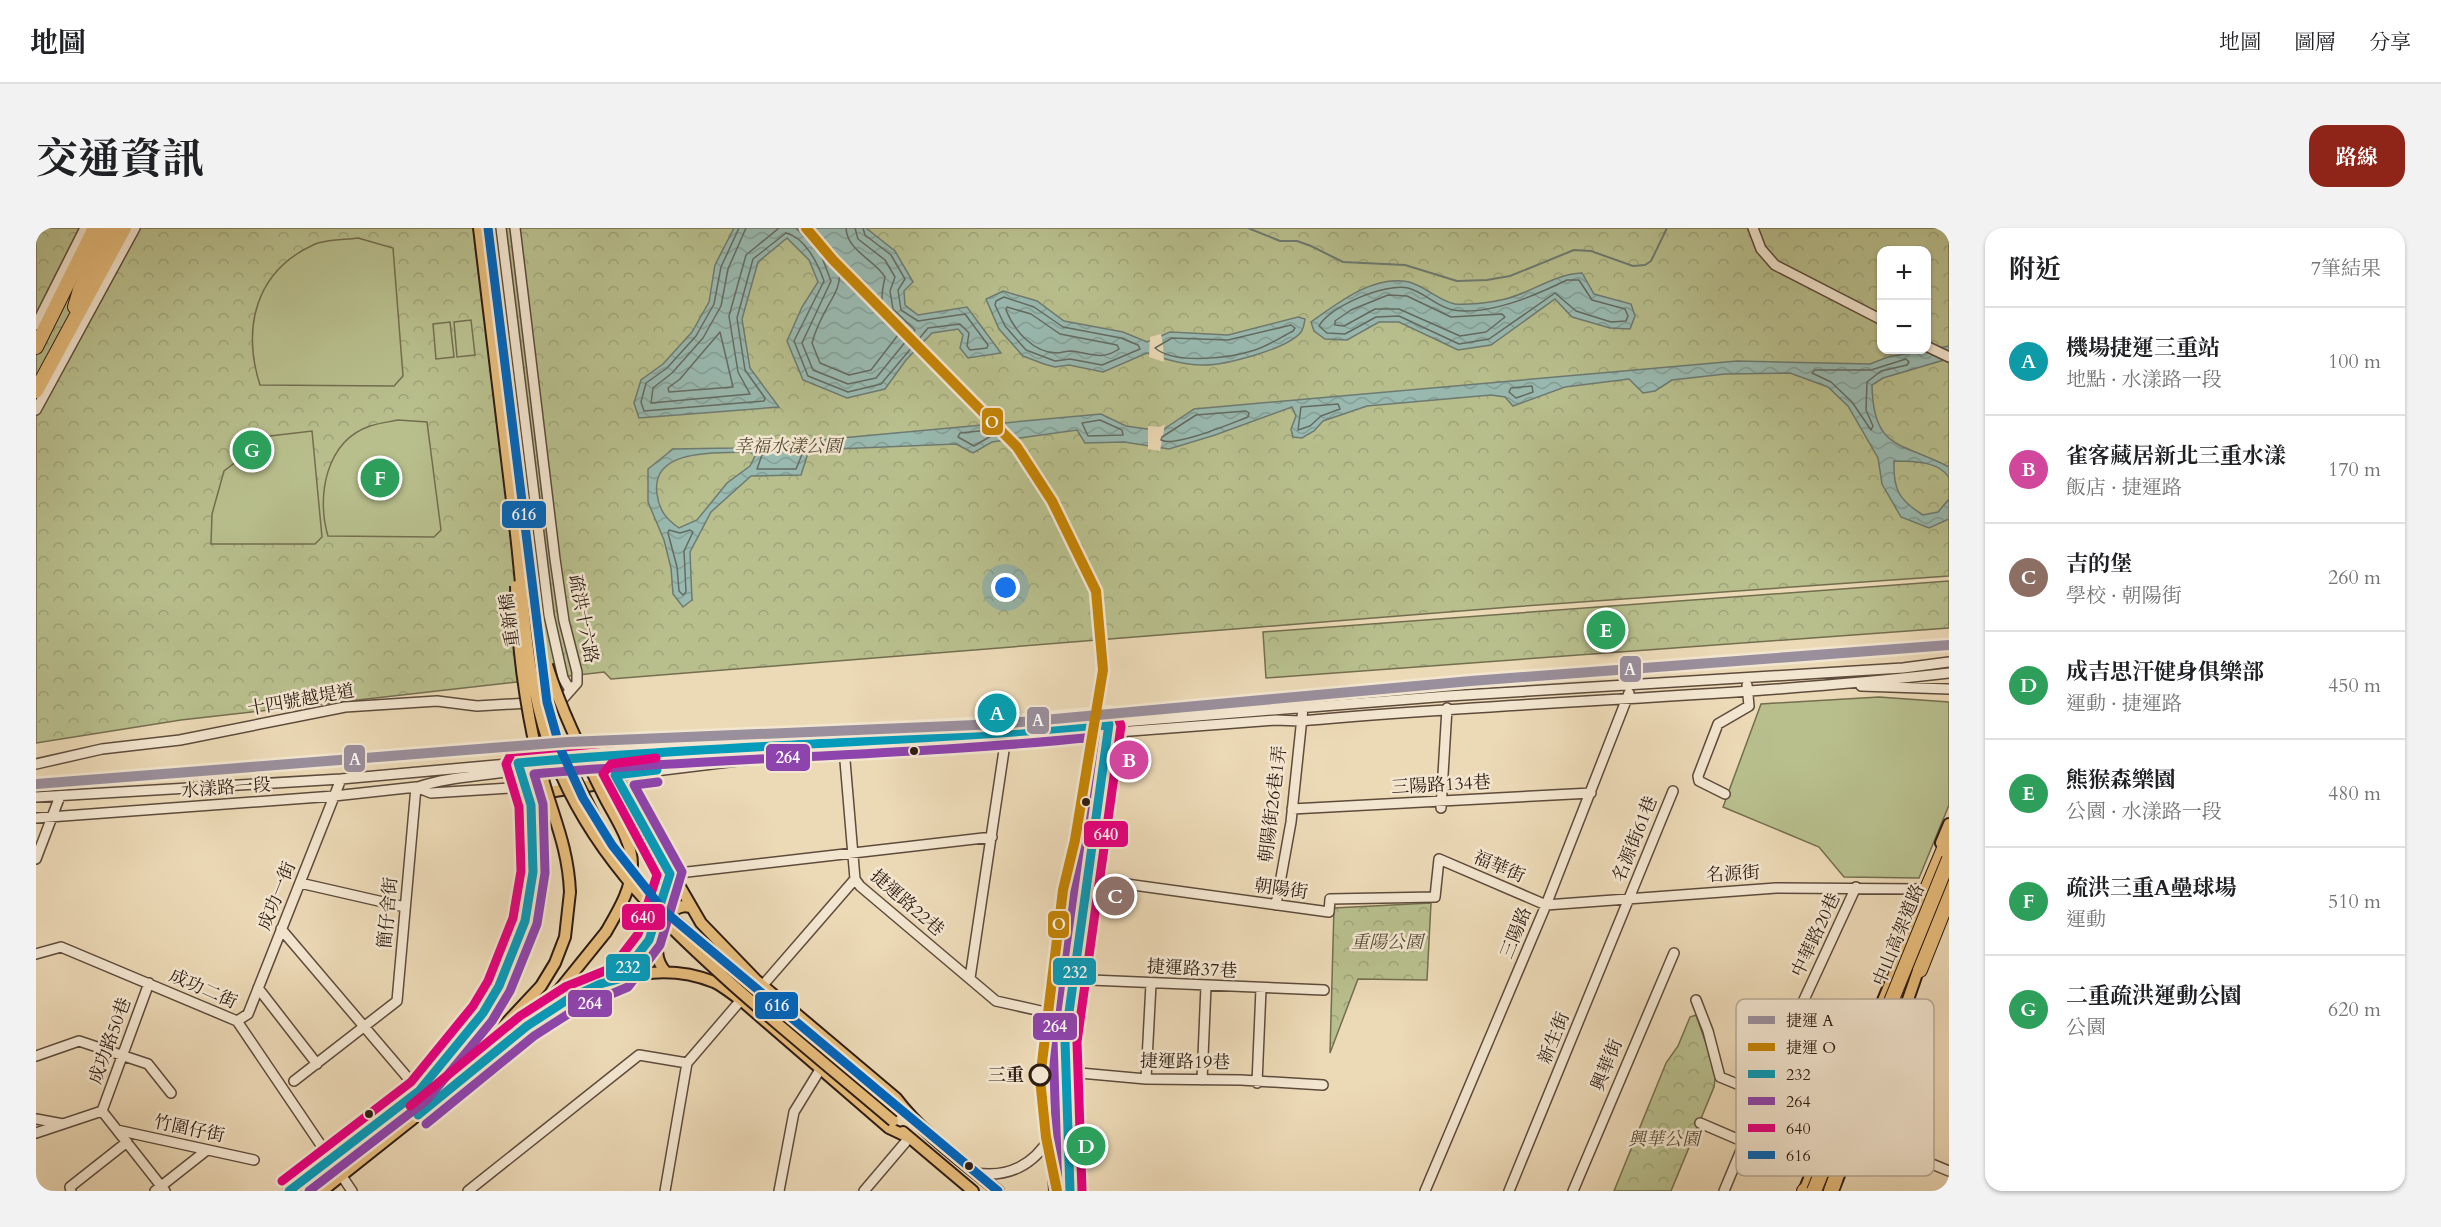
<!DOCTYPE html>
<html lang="zh-TW">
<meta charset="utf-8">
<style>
body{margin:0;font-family:Cardo,"Noto Serif TC",serif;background:#f2f2f2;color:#202124}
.controls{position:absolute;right:18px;top:18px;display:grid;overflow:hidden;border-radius:12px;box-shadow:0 2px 4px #0004}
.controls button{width:54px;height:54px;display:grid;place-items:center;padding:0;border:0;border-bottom:2px solid #e0e0e0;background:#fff;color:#202124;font:30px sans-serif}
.you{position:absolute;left:970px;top:360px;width:21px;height:21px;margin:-15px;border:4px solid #fff;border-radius:50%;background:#1a73e8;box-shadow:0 0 0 9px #1a73e833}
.badge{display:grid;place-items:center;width:39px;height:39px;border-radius:50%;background:#8f2418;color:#fff;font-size:20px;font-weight:700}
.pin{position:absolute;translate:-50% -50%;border:3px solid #fff;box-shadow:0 2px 6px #0006}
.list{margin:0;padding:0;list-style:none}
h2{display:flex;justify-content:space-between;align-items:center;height:78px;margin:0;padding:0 24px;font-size:26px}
h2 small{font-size:20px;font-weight:400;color:#757577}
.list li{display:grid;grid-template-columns:39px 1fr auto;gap:18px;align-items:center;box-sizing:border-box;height:108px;padding:0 24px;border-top:2px solid #e0e0e0}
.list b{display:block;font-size:22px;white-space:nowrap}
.list p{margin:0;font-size:20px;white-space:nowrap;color:#757577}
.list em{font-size:20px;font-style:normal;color:#757577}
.map{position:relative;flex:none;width:1913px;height:963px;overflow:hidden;border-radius:18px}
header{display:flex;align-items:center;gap:36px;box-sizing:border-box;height:84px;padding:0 30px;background:#fff;border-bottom:2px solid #e0e0e0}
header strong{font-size:28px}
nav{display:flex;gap:33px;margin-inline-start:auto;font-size:21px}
.intro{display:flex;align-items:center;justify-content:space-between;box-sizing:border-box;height:144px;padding:0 36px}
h1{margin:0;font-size:42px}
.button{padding:15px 27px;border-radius:18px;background:#8f2418;color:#fff;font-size:21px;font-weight:700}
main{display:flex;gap:36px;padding:0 36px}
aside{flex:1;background:#fff;border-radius:18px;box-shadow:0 2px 4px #0004}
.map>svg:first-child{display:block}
.park{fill:url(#park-crowns);stroke:#736e50;stroke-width:1.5;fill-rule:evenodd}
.pitch{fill:#b8bf8d;stroke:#736e50;stroke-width:1.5}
.water{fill:url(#water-waves);stroke:#6e7b72;stroke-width:1.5;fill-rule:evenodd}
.pier{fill:#ecd9b6}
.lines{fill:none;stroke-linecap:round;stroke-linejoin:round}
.shore{stroke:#646b62;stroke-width:1.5}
.stream{stroke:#6e7b72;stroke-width:2}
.minor-casing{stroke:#5e4b3c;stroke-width:12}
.major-casing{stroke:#2e1c13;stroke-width:14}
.highway-casing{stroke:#2e1c13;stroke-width:16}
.minor{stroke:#f3e6d0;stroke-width:9}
.major{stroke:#e6bc7b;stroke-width:10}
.highway{stroke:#e6bc7b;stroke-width:14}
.major-bridge-casing{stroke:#2e1c13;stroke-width:14;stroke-linecap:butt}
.highway-bridge-casing{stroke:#2e1c13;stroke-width:16;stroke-linecap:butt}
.major-bridge{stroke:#e6bc7b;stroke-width:10}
.highway-bridge{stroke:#e6bc7b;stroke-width:14}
.bus-1-casing{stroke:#f3e6d0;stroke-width:14}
.bus-2-casing{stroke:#f3e6d0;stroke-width:14}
.bus-3-casing{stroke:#f3e6d0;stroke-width:14}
.bus-4-casing{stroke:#f3e6d0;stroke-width:14}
.bus-1{stroke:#059bbb;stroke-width:9}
.bus-2{stroke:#8e44ad;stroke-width:9}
.bus-3{stroke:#e5007d;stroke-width:9}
.bus-4{stroke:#0065bd;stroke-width:9}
.metro-1-casing{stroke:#f3e6d0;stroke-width:15}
.metro-2-casing{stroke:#f3e6d0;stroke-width:15}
.metro-1{stroke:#9a8f9d;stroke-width:10}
.metro-2{stroke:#c58405;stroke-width:10}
.bus-dot{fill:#2e1c13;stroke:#f3e6d0;stroke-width:2}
.stop-dot{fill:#f3e6d0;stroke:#2e1c13;stroke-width:3}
.labels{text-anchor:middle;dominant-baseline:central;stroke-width:5;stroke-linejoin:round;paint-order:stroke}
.park-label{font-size:18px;font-style:italic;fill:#574d38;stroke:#f3e6d0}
.street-label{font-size:18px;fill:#2e1c13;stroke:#f3e6d0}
.stop-label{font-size:18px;font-weight:bold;fill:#2e1c13;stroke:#f3e6d0;text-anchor:end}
.key{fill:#f3e6d0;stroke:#b8a997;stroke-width:1.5}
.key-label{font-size:16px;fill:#2e1c13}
.line-badge{stroke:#f3e6d0;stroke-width:2}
.badge-label{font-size:16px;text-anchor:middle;font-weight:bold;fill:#fff}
</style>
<header>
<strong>地圖</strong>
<nav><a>地圖</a><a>圖層</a><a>分享</a></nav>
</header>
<div class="intro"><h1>交通資訊</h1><a class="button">路線</a></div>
<main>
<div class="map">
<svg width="1913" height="963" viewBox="0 0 1913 963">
<defs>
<pattern id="park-crowns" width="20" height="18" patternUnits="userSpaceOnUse" patternTransform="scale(1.5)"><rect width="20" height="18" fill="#b8bf8d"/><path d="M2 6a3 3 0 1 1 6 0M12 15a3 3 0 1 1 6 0" fill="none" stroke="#9ea479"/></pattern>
<pattern id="water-waves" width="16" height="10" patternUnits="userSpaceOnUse" patternTransform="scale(1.5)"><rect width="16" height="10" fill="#99bab1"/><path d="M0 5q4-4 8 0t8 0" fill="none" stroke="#849f97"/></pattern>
</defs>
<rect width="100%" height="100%" fill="#ecd9b6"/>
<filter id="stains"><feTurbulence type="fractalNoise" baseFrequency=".00333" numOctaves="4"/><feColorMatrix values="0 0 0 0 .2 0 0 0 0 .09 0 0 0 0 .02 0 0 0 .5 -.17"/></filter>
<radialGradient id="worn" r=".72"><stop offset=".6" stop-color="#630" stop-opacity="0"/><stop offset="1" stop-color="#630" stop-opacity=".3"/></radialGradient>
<path class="park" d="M0 0H1913V348L1475 379 575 451 568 444 145 492 0 515ZM1846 22H1890V122H1846Z
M1913 353V400L1230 450 1227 404Z
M1395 675 1391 752 1322 751 1294 825 1298 680Z
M1660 787 1680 844 1678 859 1635 963H1578L1630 835 1642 818 1654 789Z"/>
<path class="pitch" d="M322 10 357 20 367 148 358 158 224 157C206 100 219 44 277 17 289 11 309 12 322 10Z
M435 92 439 127 421 129 418 94Z
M414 94 418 129 400 131 397 96Z
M362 192 391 194 405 302 398 309 292 308C280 268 290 213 334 198 343 195 353 194 362 192Z
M276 203 286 309 279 316H175L176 286 188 243 234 208Z
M1843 469 1913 474V577L1883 650 1808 649 1783 619 1687 579 1725 476Z"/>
<path class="water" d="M698 0H830L859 23 877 54 868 63 869 77 882 87 931 79 965 125 932 130 924 120 927 107 922 101 896 105 870 132 849 161 811 170 767 152 751 113 766 79 782 54 773 32 751 10 722 34 706 91 714 140 743 179 603 190 598 175 605 152 627 136 656 104 673 74 679 37Z
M1546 45 1558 66 1595 76 1599 88 1594 101 1574 100 1536 89 1519 71 1455 117 1422 122 1363 94H1343L1311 112 1289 111 1278 103 1275 94C1302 75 1338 46 1373 54 1389 58 1403 73 1419 76 1431 77 1448 75 1460 73 1490 69 1516 46 1546 45Z
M967 63 1001 73 1028 93 1087 104 1111 114 1134 104 1192 107 1262 89 1269 91C1268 96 1268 100 1265 104 1252 121 1187 138 1165 137 1147 137 1128 131 1111 125L1067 144 1033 137 1019 139 1008 136 987 128 963 101 950 71Z
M1913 118V128L1908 132 1847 150 1836 157C1837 223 1866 214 1913 239V250C1904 233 1875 233 1858 233 1857 262 1863 272 1887 287L1902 284 1913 271V291L1893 300 1865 289 1846 256 1842 230 1812 178 1792 159 1754 145 1689 146 1636 152 1619 163 1607 165 1593 151 1529 159 1477 178 1469 169 1455 167 1331 178 1287 193 1278 203 1266 210 1257 209 1255 201 1260 188 1256 179 1179 207 1133 221 1088 214 1049 215 1041 202 956 214 937 225 920 216 776 222 771 228 765 247 715 248 675 284 654 324 656 372 647 379 637 366 635 340 628 312 612 274V241L637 221 697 220 1065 186 1090 198 1125 203 1158 181 1701 133 1834 136 1852 129ZM714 224 719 228 714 238 691 255 661 292 643 300C630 291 623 282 621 266 614 219 684 225 714 224Z"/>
<path class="pier" d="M1125 106 1127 117 1128 134 1113 129 1114 109Z
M1129 196 1124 223 1112 221V198L1124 199Z"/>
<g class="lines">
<path class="shore" d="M703 0 685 39 678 76 660 108 631 140 610 155 605 174 608 183 728 173 729 170 709 142 701 90 717 31 750 5C769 9 782 36 788 53L758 113 772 148 812 164 845 156 892 100 924 96 933 105 931 118 934 122 951 120 952 117 929 86 882 93 865 82 862 62 869 51 855 27 829 7 827 0
M710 0 692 41 685 78 667 110 636 145 617 160 615 175 714 166 702 144 693 88 710 27 743 0
M760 0 784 24 795 53 766 115 777 142 812 156 840 150 879 102 857 81 854 63 859 49 849 32 822 11 819 0
M773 0C831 58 791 59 776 115L784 135 813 147 835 142 865 103C846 82 842 80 849 49 838 31 811 23 810 0
M1531 52H1543L1556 72 1589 81 1592 88 1590 93 1575 94 1540 83 1519 65 1453 111 1423 116 1363 88 1340 89 1309 106 1291 105 1283 98C1294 78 1349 55 1372 60 1388 64 1401 79 1417 82 1453 88 1500 67 1531 52Z
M1352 67 1371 68 1415 89 1466 86 1469 89 1450 104 1424 108 1363 81H1339L1308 98 1299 97V93L1315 82Z
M968 69 998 79 1027 99 1085 110 1102 117 1104 121 1066 137 1034 131 1019 133 990 122 969 98 959 77 960 73Z
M971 79 995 86 1024 106 1081 117 1083 121C1065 133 1054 125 1035 123 1030 123 1025 125 1021 125 997 125 978 102 970 82Z
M1255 97 1259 100 1257 103C1245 109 1232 118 1219 122 1195 130 1139 137 1119 120L1136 110 1192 112Z
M684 104 697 159 633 164 632 160 644 151Z
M1870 131 1873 134 1871 137 1845 143 1831 154 1830 182 1837 198 1835 202 1816 174 1795 154 1776 145 1779 142H1835Z
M1496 158 1497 164 1480 170 1473 164 1475 160Z
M1302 176 1304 181 1285 188 1274 198 1262 202 1265 179Z
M1210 183 1213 185 1212 189C1196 195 1138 220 1125 212L1126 209 1160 187Z
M1064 192 1086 202 1087 207 1052 208 1046 195Z
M953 202 955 208 938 218 922 209 924 205Z
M764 220 767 224 760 241H721L727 224Z
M633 302 644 305 654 302 657 304 648 323 650 364 647 367 643 363 641 339 632 305Z"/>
<path class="stream" d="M1212 0 1244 13H1261L1275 18 1307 34 1369 37 1421 53 1451 52 1474 48 1538 22 1555 23 1597 38 1609 37 1615 33 1631 0"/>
<g class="minor-casing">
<path id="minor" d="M465 0 513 387 527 450 534 462
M1717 0 1725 21 1739 37 1846 92
M0 97 49 0
M1890 118 1913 129
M0 182 99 0
M1825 458 1913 461
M808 521 819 651 824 658 960 773 1018 786
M0 536 66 521 144 512 309 479 401 473 441 478 525 473 541 455V444L528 393 519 331 479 0
M382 559C406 551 430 549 454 546 520 537 585 534 651 534
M1689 566 1663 553 1662 548 1682 496 1713 478 1711 457
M0 569 305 551 571 527 971 506 1086 494 1412 468 1867 440 1913 434
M1405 580 1411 480
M1256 581 1555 565
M0 590 298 568 380 559 395 565 488 559 701 533 1240 492 1264 493C1480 473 1698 470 1913 445
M0 631 24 568
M634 646 956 609
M1037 646 1061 652 1293 684 1294 671 1399 669 1403 631 1510 677 1740 660 1886 661
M264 655 369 679
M1240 677 1255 594 1267 480
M245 701 383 863
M0 726 25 719 201 793 316 963
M934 750 970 509
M1032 751 1288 762
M727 757 819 651
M222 760 281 836
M1660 772 1672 803 1684 849 1913 943
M1766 776 1833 804
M201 793 212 786 305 551
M0 828 43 813 112 836 135 865
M1011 842 1110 851 1205 852 1287 857
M1110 851 1115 756
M1166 852 1170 758
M258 853 361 773 380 559
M1221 855 1225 761
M1730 868 1766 776 1820 659
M66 883 113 755
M66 883 129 963
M0 891 27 896
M1664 895 1776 943
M81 902 218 932
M0 905 66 883
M940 945C972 950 998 937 1014 909
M35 963 34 959 91 914
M119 963 171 922
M432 963 603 827 651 835
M629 963 651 835 705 772
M743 963 758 884 785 840
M828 963 873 910
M1018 963 1011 842 1059 501
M1034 963 1029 813 1073 501
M1389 963 1510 677 1593 465
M1473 963 1637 563
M1537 963 1638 725
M1688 963 1708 915"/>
</g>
<g class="major-casing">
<path id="major" d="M443 0 480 306
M452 0 502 413
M571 527 579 547 665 695 720 752 860 870C887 906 927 934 962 963
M495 577 500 566 582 553
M1905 615 1913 596
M1906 674 1913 658
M630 744C608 723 630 671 654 679
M583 751 613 712 634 646
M491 792 524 761 570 704
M468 815C527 771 601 723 678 754 687 758 696 766 705 772L853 900 872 909
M391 853C415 822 444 794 463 759 495 701 509 625 489 561 486 552 486 543 482 535
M867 904 937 963
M1798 960 1867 786 1885 734
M253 963 462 804 505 758 519 735 529 709 534 664
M286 963 452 831 471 812
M1768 963 1870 717"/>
</g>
<g class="highway-casing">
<path id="highway" d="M39 79 44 62 74 0
M0 119 59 0
M0 163 88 0
M1865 722 1913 609
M1884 742 1913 669
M1768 963 1769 962
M1795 963 1799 952"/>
</g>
<use href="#minor" class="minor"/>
<use href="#major" class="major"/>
<use href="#highway" class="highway"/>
<g class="major-bridge-casing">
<path id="major-bridge" d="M480 306C488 375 490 451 513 516 549 619 619 687 698 758 750 804 804 848 857 893
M480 358C481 421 490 483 505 544 516 587 532 617 534 664
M502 413 514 491 527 526 564 600 588 637 628 683 865 884
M511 437C525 482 545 522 566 564 576 585 596 612 596 636 596 661 582 683 570 704"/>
</g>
<g class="highway-bridge-casing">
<path id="highway-bridge" d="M1778 963 1913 631"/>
</g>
<use href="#major-bridge" class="major-bridge"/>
<use href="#highway-bridge" class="highway-bridge"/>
<g class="bus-1-casing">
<path id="bus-1" d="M382 887 491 798 534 770 564 756 583 751 613 712 634 646 579 547 621 542
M253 963 383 863 447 785 463 758 489 693 497 644 495 577 482 535C679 517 876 515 1073 496L1029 813 1034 963"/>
</g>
<g class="bus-2-casing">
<path id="bus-2" d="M390 896 498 808 540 781 592 759 624 717 646 644 598 557 622 554
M273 963 391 872 456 793 474 763 501 696 509 645 507 576 498 546C685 529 872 528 1059 509L1017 812 1022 963"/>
</g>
<g class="bus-3-casing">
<path id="bus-3" d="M374 878 484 788 529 759 576 740 602 706 621 647 567 546 575 536 620 530
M246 953 375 854 437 778 452 753 477 690 485 643 483 579 470 536 476 524 570 515 970 494 1074 484 1082 489 1085 498 1041 814 1046 963"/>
</g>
<g class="bus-4-casing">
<path id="bus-4" d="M452 0 511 474 524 520 547 570 576 617 628 683 962 963"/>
</g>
<use href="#bus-1" class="bus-1"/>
<use href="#bus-2" class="bus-2"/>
<use href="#bus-3" class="bus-3"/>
<use href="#bus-4" class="bus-4"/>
<g class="metro-1-casing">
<path id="metro-1" d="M0 556 532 514 963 496 1435 453 1913 417"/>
</g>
<g class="metro-2-casing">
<path id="metro-2" d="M770 0 797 32 981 219 1016 273 1060 363 1067 442 1039 612 1027 662 1004 851 1010 909 1021 963"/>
</g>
<use href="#metro-1" class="metro-1"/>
<use href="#metro-2" class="metro-2"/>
</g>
<g class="bus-dot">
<circle cx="878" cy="523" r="5"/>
<circle cx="1050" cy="574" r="5"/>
<circle cx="333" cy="886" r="5"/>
<circle cx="933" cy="938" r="5"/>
</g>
<circle class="stop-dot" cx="1004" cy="847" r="10"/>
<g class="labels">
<g class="park-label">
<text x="752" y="218">幸福水漾公園</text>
<text x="1351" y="714">重陽公園</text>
<text x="1628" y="911">興華公園</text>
</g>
<g class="street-label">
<text transform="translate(547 391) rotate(79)">疏洪十六路</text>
<text transform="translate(474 392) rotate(-97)">重新橋</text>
<text transform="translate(265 472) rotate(-10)">十四號越堤道</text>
<text transform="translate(1405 557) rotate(-3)">三陽路134巷</text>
<text transform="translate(190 560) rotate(-4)">水漾路一段</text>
<text transform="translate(1237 576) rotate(-83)">朝陽街26巷1弄</text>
<text transform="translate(1599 611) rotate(-68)">名源街61巷</text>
<text transform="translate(1463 639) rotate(23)">福華街</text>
<text transform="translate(1697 646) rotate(-3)">名源街</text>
<text transform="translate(1245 661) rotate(8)">朝陽街</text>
<text transform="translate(241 668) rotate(-68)">成功一街</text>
<text transform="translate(871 675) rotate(41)">捷運路22巷</text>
<text transform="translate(352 685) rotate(-85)">簡仔舍街</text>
<text transform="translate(1480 705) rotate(-68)">三陽路</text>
<text transform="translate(1780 707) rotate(-65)">中華路20巷</text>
<text transform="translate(1863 707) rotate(-68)">中山高架道路</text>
<text transform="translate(1156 741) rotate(3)">捷運路37巷</text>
<text transform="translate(167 761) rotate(24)">成功二街</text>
<text transform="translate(1518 810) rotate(-68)">新生街</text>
<text transform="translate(74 813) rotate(-70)">成功路50巷</text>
<text transform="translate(1149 834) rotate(1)">捷運路19巷</text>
<text transform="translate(1571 837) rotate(-68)">興華街</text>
<text transform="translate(153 901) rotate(12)">竹圍仔街</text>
</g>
<g class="stop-label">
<text x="988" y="847">三重</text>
</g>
</g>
<rect x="1700" y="771" width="198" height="177" rx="9" class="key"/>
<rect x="1712" y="788" width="27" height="8" fill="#9a8f9d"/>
<rect x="1712" y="815" width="27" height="8" fill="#c58405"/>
<rect x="1712" y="842" width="27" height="8" fill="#059bbb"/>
<rect x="1712" y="869" width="27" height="8" fill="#8e44ad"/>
<rect x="1712" y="896" width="27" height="8" fill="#e5007d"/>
<rect x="1712" y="923" width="27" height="8" fill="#0065bd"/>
<g class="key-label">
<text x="1750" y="798">捷運 A</text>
<text x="1750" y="825">捷運 O</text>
<text x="1750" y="852">232</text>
<text x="1750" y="879">264</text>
<text x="1750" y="906">640</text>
<text x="1750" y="933">616</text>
</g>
<g class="line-badge">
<rect x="945" y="179" width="23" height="29" rx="6" fill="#c58405"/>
<rect x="465" y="272" width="46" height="29" rx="6" fill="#0065bd"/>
<rect x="1583" y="427" width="23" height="28" rx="6" fill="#9a8f9d"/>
<rect x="990" y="478" width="24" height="29" rx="6" fill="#9a8f9d"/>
<rect x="729" y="515" width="46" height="29" rx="6" fill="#8e44ad"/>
<rect x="307" y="516" width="23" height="29" rx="6" fill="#9a8f9d"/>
<rect x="1047" y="592" width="46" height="28" rx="6" fill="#e5007d"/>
<rect x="585" y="675" width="45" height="28" rx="6" fill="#e5007d"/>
<rect x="1011" y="682" width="23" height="29" rx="6" fill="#c58405"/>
<rect x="569" y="725" width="46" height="29" rx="6" fill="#059bbb"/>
<rect x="1016" y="729" width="45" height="29" rx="6" fill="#059bbb"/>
<rect x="531" y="761" width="46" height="29" rx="6" fill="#8e44ad"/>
<rect x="718" y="763" width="45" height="29" rx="6" fill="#0065bd"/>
<rect x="996" y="784" width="46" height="29" rx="6" fill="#8e44ad"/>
</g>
<g class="badge-label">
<text x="956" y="200">O</text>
<text x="488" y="292">616</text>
<text x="1594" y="447">A</text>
<text x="1002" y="498">A</text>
<text x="752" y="535">264</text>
<text x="319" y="537">A</text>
<text x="1070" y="612">640</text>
<text x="607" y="695">640</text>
<text x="1023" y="702">O</text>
<text x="592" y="745">232</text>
<text x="1039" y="750">232</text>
<text x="554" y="781">264</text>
<text x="741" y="783">616</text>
<text x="1019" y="804">264</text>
</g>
<rect width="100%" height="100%" filter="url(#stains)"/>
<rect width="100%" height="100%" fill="url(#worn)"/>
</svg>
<div class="controls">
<button>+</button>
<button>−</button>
</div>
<div class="you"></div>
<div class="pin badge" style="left:961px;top:485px;background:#0f9aa8">A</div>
<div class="pin badge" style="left:1093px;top:532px;background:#d1479c">B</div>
<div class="pin badge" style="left:1079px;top:668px;background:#8d6e63">C</div>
<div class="pin badge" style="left:1050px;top:918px;background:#2e9e5b">D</div>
<div class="pin badge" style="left:1570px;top:402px;background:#2e9e5b">E</div>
<div class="pin badge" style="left:344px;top:250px;background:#2e9e5b">F</div>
<div class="pin badge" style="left:216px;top:222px;background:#2e9e5b">G</div>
</div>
<aside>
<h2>附近<small>7筆結果</small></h2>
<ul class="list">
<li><span class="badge" style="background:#0f9aa8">A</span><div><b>機場捷運三重站</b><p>地點 · 水漾路一段</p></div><em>100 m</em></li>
<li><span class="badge" style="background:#d1479c">B</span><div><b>雀客藏居新北三重水漾</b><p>飯店 · 捷運路</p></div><em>170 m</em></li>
<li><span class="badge" style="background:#8d6e63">C</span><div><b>吉的堡</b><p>學校 · 朝陽街</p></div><em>260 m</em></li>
<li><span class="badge" style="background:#2e9e5b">D</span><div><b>成吉思汗健身俱樂部</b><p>運動 · 捷運路</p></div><em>450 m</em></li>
<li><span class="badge" style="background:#2e9e5b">E</span><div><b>熊猴森樂園</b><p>公園 · 水漾路一段</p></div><em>480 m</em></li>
<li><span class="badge" style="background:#2e9e5b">F</span><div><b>疏洪三重A壘球場</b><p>運動</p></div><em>510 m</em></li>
<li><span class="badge" style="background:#2e9e5b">G</span><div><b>二重疏洪運動公園</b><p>公園</p></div><em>620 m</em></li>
</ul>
</aside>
</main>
